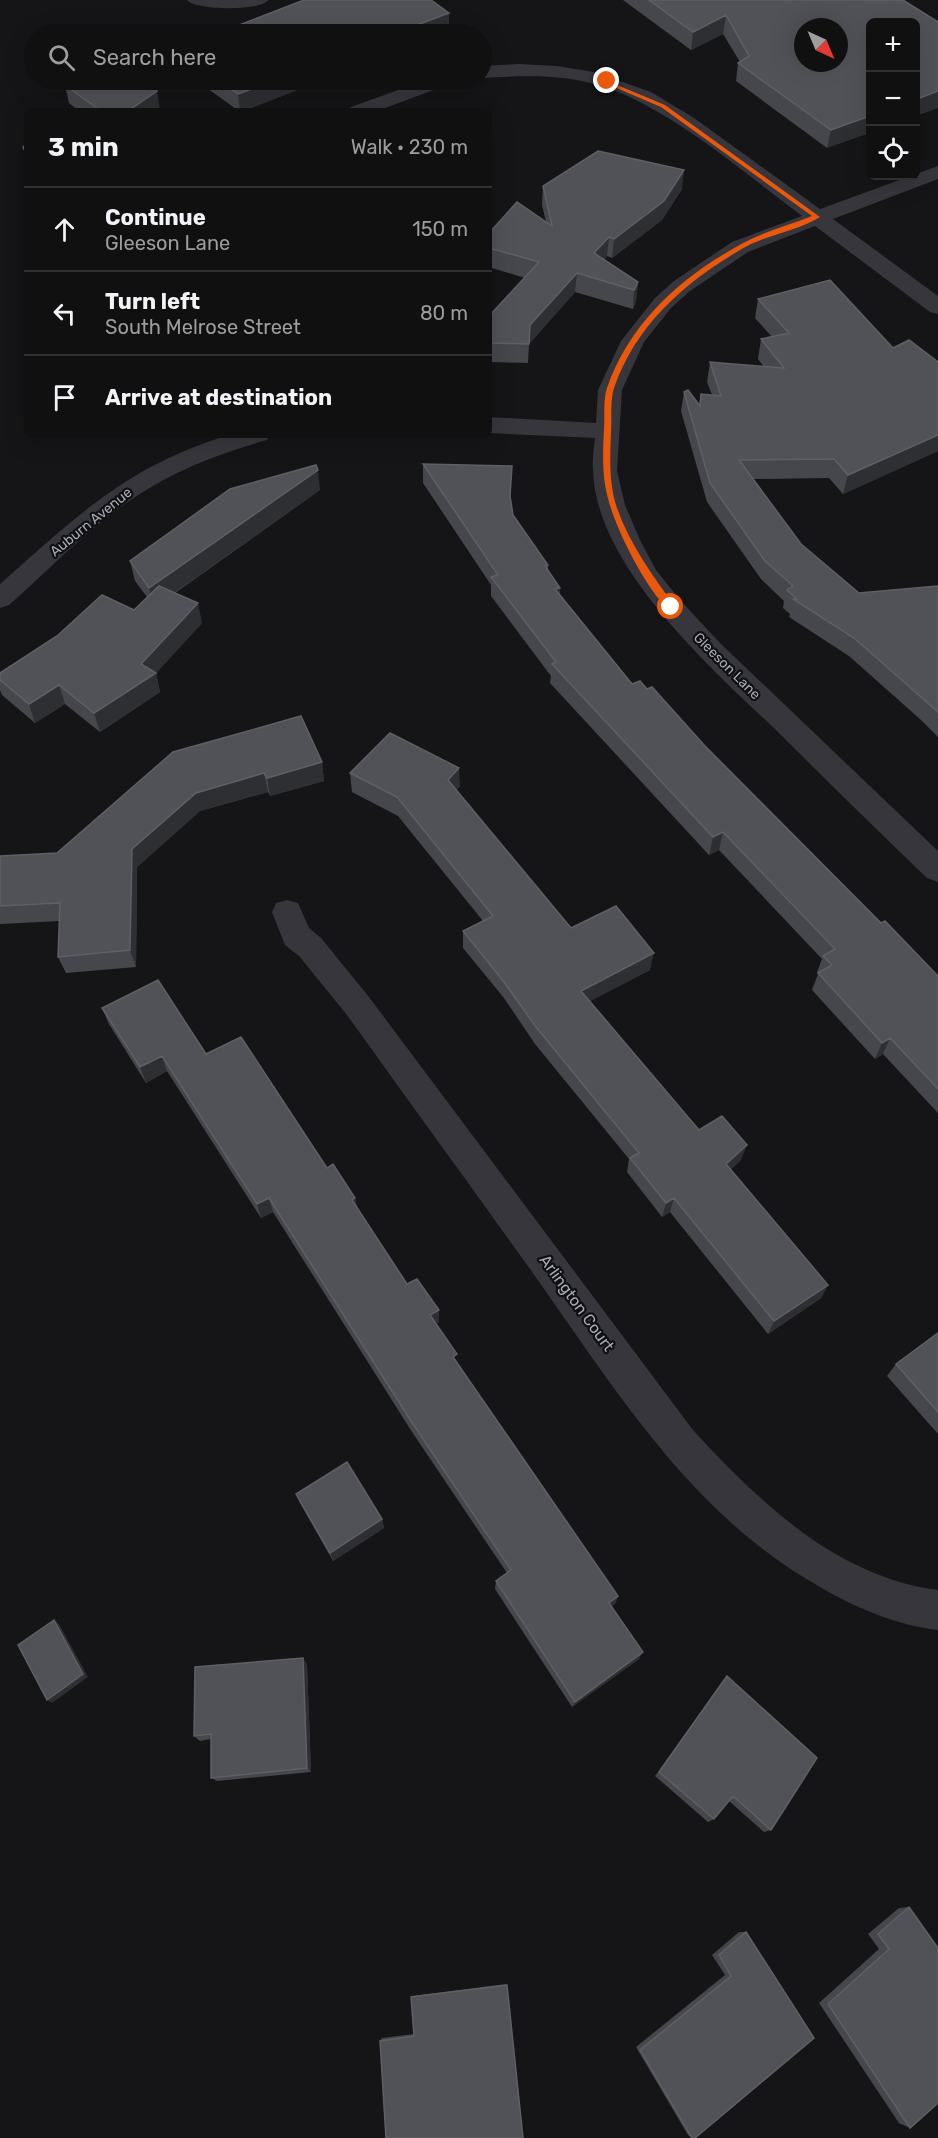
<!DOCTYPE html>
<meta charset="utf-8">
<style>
body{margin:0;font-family:Rubik,sans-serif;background:#19191a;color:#f1f3f6}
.controls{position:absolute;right:18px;top:18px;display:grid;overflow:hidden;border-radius:9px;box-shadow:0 6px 24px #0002}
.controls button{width:54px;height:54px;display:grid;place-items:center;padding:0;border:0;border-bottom:2px solid #303031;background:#101011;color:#f1f3f6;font:30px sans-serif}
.compass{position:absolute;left:794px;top:18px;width:54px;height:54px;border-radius:50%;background:#101011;box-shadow:0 6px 24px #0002;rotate:136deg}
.stop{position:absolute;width:18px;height:18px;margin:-14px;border:4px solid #ea580c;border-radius:50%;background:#fff}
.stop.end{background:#ea580c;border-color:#fff;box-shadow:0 2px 6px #0008}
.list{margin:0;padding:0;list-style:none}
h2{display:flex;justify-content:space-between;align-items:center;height:78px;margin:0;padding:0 24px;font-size:26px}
h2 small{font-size:20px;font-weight:400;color:#9c9d9f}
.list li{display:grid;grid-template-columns:39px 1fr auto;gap:18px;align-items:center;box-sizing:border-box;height:84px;padding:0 24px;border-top:2px solid #303031}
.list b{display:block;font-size:22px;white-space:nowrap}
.list p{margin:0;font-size:20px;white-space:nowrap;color:#9c9d9f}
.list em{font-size:20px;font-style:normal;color:#9c9d9f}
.icon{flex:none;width:33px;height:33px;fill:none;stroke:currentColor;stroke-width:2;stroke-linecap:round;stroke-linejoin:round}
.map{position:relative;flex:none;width:938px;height:2138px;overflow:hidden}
.search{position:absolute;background:#101011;box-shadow:0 6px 24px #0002;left:24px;top:24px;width:468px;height:66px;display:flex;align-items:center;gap:15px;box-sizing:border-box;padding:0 21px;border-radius:33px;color:#9c9d9f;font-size:22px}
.panel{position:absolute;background:#101011;box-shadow:0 6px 24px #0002;left:24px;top:108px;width:468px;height:330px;border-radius:9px}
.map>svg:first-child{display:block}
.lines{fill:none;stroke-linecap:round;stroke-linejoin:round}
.minor{fill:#36363c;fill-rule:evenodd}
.wall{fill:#46474c}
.shaded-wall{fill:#2e2f32}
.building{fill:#515258;stroke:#5e6066;stroke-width:1.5;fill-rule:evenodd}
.route{fill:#ea580c}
.labels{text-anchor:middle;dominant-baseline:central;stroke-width:4.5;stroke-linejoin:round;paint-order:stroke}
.far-street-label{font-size:14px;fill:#a6abb7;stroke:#101012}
.street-label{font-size:16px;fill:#a6abb7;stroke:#101012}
</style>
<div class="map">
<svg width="938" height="2138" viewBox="0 0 938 2138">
<rect width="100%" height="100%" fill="#151517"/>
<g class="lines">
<path class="minor" d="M187 0H268C260 12 194 10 187 0Z
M519 64 557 66 594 72 651 92 694 118 820 209 938 166V179L833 219 938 296V314L930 312 815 226 748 252 690 291 671 308 644 342 622 390 617 471 625 505 640 540 656 570 680 600 721 644 938 851V882L927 878C877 830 827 781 778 732 713 670 595 566 593 470 592 459 594 448 595 438L489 433V417L596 423 598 390 621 341 655 298 674 281 732 242 802 216C743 172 661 100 591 83 554 74 518 76 482 78V66Z
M426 80H453L450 84 377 111H348L351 107Z
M229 435H270L267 440C221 453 175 470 135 497 89 527 50 569 9 605L0 608V584C77 516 127 466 229 435Z
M287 900 298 903 309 928 321 938 369 997 693 1430C759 1502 837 1577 938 1590V1630C896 1625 856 1608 820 1587 690 1514 614 1387 530 1269 469 1184 408 1100 347 1015L299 956 285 945 272 912 276 903Z"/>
</g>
<path class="wall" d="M623 0H903L938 22V108L915 116V22L827 148 736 81 738 63 740 62 723 34 691 50Z
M68 80H141L160 110 158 111H79L69 103 65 85 69 83Z
M203 80H323L243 111H239L204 86Z
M27 144V163L23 147Z
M543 186 682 189 662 220 612 258 607 256 604 260 638 282 636 301 633 309 575 292 529 344 528 363 489 362V316L525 278 489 267V233L546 222 542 205Z
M758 299 893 348 938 362V451L843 494 829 478 753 479 801 544 859 593 938 586V737L921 720 849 656 789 617 790 614 783 608 784 601 761 579 707 502 681 411 684 392 699 405 701 394 712 395 707 382 710 362 764 367 758 359 761 339 772 337 755 318Z
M423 464 511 486 510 499 513 515 548 565V570L560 588V595L632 684 647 689 881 923 938 976V1113L883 1054 875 1059 812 990 818 974 817 972 822 959 719 850 709 855 550 683 551 676 491 596V585L423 483Z
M320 490 175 593 202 623 156 673 160 692 100 732 65 704 35 723 2 695 0 690V673L134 610 147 597 135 581 130 561Z
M173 752 322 762 324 781 270 796 268 792 200 811 137 867 136 967 66 973 58 957 60 921 0 924V856L57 853Z
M350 773 460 786 456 790 571 928 650 970 590 1001 699 1130 741 1160 731 1169 828 1285 821 1298 768 1334 670 1212 662 1217 627 1172 629 1159 535 1044 504 998 463 948V931L483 921 398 816 352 792Z
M102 1008 206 1054 327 1168 355 1198 357 1208 407 1284 439 1322 436 1324 457 1362 618 1596 615 1604 611 1606 639 1659 572 1707 495 1589 496 1581 507 1573 412 1432 273 1212 261 1218 167 1071 146 1083 109 1024Z
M938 1333V1434L887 1376 896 1364Z
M296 1494 382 1519 384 1528 333 1561 300 1503Z
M307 1664 311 1772 217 1781 211 1778V1739L200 1741 194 1736Z
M727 1676 771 1830 764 1832 729 1801 714 1819 708 1822 655 1776 722 1682Z
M909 1907 910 2128 899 2123 819 2003 879 1949 868 1934 899 1908Z
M739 1932H746L695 2138H692L688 2135 636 2047 725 1975 712 1955Z
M506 1984 507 1985 523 2138 380 2041 382 2038 414 2034 411 1997 412 1996Z"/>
<path class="shaded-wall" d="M449 13V30L438 34H393Z
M726 15 723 34 691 50 693 32Z
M277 80H323L243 111H240L238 94Z
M157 91 160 110 158 111H128Z
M938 91V108L915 116V100Z
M870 116V133L827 148 831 130Z
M684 170 682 189 662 220 612 258 614 239Z
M609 237 607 256 593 272 594 253Z
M577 273 575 292 529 344 528 363 530 325Z
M638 282 636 301 633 309 634 290Z
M938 435V451L843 494 848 475Z
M318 470 320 490 154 607 149 588Z
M560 588 559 607 555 589Z
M198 603 202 623 156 673 160 692 100 732 94 713Z
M59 685 65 704 35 723 29 704Z
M322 762 324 781 270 796 267 778Z
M459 768 460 786 448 798V780Z
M264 773 268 792 200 811 137 867 136 967 130 950 132 849 196 793Z
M723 832 719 850 709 855 713 837Z
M654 953 650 970 579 1007 581 991Z
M890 1038 883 1054 875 1059 882 1043Z
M162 1056 167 1071 146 1083 140 1067Z
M747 1145 741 1160 722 1178 726 1164Z
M269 1198 273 1212 261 1218 257 1204Z
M355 1198 357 1212 352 1200Z
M674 1198 670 1212 662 1217 666 1203Z
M828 1285 821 1298 768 1334 774 1321Z
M439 1310V1322L431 1327 430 1315Z
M382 1519 384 1528 333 1561 330 1553Z
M618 1596 615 1604 606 1610 609 1603Z
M54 1620 59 1624 88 1677 52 1703 47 1700Z
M643 1652 639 1659 572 1707 575 1702Z
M303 1658 307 1664 311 1772 307 1768Z"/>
<path class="building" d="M304 0H431L449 13 393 34H216Z
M649 0H903L938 22V91L915 100V22H870V116L831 130 738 63 749 56 726 15 693 32ZM803 27H839V63H803Z
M71 80H141L157 91 128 111H101L65 85 73 81Z
M217 80H277L238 94Z
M27 144V155L23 147Z
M598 151 684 170 664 201 614 239 609 237 594 253 638 282 634 290 577 273 530 325 529 344 489 343V316L539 262 489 248V233L517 202 552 226 543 186Z
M830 280 893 348 909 340 938 362V435L848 475 834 459 739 460 801 544 859 593 938 586V712L854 638 793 599H797L787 590 793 586 765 561 710 483 684 392 688 390 700 406 701 394 721 396 710 362 784 368 761 339 789 333 758 299Z
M423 464 512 466 510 496 513 515 548 565 545 566 560 588 555 589 632 684 640 681 647 689 652 687 705 746 881 923 885 921 938 976V1089L890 1038 882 1043 818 973 832 965 823 956 835 949 723 832 713 837 552 664 556 662 491 577 498 575Z
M316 465 318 470 149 588 130 561 230 489Z
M159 586 198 603 141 664 156 673 94 713 59 685 29 704 0 680V673L57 636 102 595 134 610Z
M301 716 322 762 267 778 264 773 196 793 132 849 130 950 58 957 60 903 0 906V856L57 853 173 752Z
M390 733 459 768 448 780 571 928 616 906 654 953 581 991 699 1130 722 1116 747 1145 726 1164 828 1285 774 1321 674 1198 666 1203 630 1158 639 1153 536 1027 504 982 463 931 493 916 397 797 350 773Z
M158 980 206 1054 241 1037 327 1168 333 1164 355 1198 352 1200 407 1284 417 1279 439 1310 430 1315 457 1354 453 1357 618 1596 609 1603 643 1652 575 1702 496 1581 511 1570 411 1421 269 1198 257 1204 162 1056 140 1067 102 1008Z
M938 1333V1412L896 1364Z
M347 1462 382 1519 330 1553 296 1494Z
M54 1620 83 1674 47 1700 18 1645Z
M303 1658 307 1768 211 1778V1734L194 1736 195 1667Z
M727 1676 817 1758 771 1830 733 1796 714 1819 659 1772Z
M909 1907 938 1948V2103L910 2128 828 2004 889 1949 878 1934Z
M746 1932 814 2038 695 2138H692L640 2050 731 1976 719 1955Z
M507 1985 523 2138H386L380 2041 414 2036 411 1997Z"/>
<path class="route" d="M605 80 665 105 820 217C796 232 764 235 740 250 684 283 636 325 614 388 610 401 612 419 611 433 610 458 609 481 616 505 629 544 652 574 675 607L671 610C653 600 626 547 618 527 602 489 602 469 604 429 605 416 603 400 607 388 629 324 679 279 736 247 759 233 787 226 812 216L661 107 605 83Z"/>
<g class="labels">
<g class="far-street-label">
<text transform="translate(91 522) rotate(-39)">Auburn Avenue</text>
<text transform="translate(727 666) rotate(45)">Gleeson Lane</text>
</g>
<g class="street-label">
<text transform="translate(577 1303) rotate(54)">Arlington Court</text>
</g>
</g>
</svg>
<div class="controls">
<button>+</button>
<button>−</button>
<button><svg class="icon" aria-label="locate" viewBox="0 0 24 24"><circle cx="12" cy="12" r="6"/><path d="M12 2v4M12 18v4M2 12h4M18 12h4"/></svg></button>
</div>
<svg class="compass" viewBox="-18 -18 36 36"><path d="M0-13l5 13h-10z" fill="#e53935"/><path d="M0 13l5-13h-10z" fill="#9c9d9f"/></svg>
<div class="stop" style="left:671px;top:607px"></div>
<div class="stop end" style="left:607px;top:81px"></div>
<div class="search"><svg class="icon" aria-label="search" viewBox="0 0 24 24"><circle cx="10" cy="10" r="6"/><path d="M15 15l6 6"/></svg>Search here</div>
<section class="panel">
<h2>3 min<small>Walk · 230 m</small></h2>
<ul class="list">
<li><svg class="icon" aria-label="ahead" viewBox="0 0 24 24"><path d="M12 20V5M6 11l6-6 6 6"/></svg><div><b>Continue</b><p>Gleeson Lane</p></div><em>150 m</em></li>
<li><svg class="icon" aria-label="left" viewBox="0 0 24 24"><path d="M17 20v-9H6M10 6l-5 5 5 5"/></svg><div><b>Turn left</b><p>South Melrose Street</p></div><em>80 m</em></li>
<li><svg class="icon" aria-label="arrive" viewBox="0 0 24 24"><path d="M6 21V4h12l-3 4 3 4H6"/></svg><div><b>Arrive at destination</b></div></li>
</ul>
</section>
</div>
